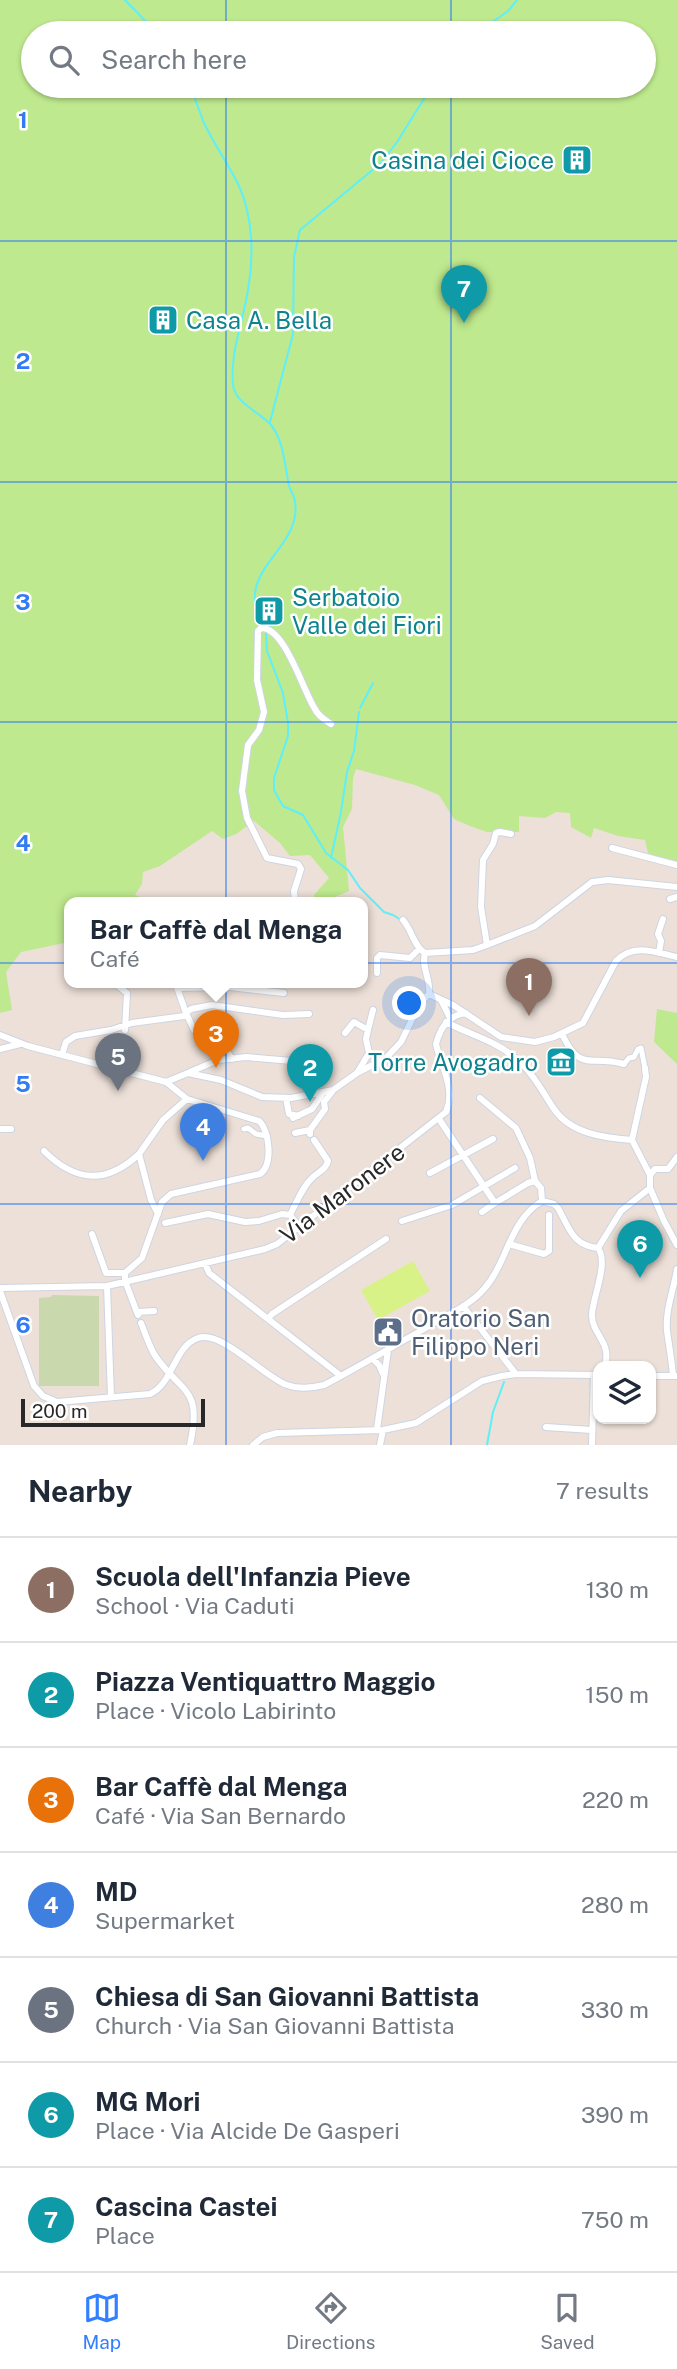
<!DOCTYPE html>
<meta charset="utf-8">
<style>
body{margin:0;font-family:"Public Sans",sans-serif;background:#f2f2f3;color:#1f2937}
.controls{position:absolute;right:21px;bottom:21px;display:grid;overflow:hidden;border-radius:14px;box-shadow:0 2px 5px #0004}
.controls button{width:63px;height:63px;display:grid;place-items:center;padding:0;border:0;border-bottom:2px solid #e0e1e3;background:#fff;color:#1f2937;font:35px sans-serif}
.scale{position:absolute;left:21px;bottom:18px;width:184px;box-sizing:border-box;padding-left:7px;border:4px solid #282828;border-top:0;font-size:19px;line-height:24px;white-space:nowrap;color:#282828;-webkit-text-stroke:5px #fff;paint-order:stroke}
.you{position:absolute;left:410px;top:1004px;width:24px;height:24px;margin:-18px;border:5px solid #fff;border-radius:50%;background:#1a73e8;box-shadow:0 0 0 10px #1a73e833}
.badge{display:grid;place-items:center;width:46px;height:46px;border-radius:50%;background:#327fff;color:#fff;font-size:23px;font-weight:700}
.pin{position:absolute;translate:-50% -58px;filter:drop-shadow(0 2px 4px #0008)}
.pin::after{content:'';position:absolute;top:37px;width:24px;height:21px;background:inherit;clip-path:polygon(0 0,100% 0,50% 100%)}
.popup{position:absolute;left:64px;top:897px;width:304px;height:91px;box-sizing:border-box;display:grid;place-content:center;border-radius:14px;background:#fff;filter:drop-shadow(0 2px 5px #0005);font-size:23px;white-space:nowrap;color:#747a83}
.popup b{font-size:26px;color:#1f2937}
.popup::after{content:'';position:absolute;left:50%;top:100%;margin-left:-14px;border:14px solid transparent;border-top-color:#fff}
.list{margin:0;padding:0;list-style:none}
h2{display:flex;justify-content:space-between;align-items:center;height:91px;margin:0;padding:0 28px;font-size:30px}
h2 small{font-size:23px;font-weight:400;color:#747a83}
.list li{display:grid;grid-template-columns:46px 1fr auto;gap:21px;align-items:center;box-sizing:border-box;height:105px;padding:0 28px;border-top:2px solid #e0e1e3}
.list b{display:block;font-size:26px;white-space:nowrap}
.list p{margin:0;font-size:23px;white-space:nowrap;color:#747a83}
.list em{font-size:23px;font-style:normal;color:#747a83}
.icon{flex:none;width:38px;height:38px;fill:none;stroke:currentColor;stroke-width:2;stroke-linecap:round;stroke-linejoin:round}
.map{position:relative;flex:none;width:677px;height:1445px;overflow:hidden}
.search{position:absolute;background:#fff;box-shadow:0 2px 5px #0004;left:21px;right:21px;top:21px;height:77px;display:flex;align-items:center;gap:18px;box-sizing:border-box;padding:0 24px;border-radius:38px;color:#747a83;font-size:26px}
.sheet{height:826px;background:#fff}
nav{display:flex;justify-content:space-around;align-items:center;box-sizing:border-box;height:98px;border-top:2px solid #e0e1e3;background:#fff;font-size:19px;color:#747a83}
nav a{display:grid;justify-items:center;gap:4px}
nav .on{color:#327fff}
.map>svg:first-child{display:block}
.green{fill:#bee98e;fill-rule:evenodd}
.cemetery{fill:#cad8ad}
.pitch{fill:#d9f288}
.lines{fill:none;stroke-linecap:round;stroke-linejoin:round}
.stream{stroke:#5eeffb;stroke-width:2}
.pedestrian-casing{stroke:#cdd5e3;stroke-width:7}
.minor-casing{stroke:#cdd5e3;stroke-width:8}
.pedestrian{stroke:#fff;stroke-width:5}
.minor{stroke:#fff;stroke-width:6}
.grid{fill:none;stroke:#327bf4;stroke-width:2;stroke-opacity:0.55}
.labels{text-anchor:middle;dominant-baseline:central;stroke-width:5;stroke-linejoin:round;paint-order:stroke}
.culture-label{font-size:24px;fill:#0d838f;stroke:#fff;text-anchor:end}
.street-label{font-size:24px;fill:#282828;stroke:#fff}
.service-label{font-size:24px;fill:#4e5e75;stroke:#fff;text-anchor:start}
.grid-label{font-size:23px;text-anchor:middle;font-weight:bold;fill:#327bf4;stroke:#fff;stroke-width:5;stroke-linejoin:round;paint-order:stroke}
</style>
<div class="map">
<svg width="677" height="1445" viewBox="0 0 677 1445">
<rect width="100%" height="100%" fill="#ece0d8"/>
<path class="green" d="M0 0H677V863L648 853 645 840 618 836 594 828 591 838 571 827 570 813 556 812 545 818 519 816V832H487L470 826 454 819 439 795 415 785 356 769 353 778 352 809 343 827 349 891 335 897 336 902H314V895L329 878 310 855 290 856 280 843 254 821 236 834 223 839 212 831 160 866 143 872 142 884 135 895 153 902H69V942L21 952 6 972 12 1010 0 1013ZM33 33H644V86H33Z
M657 1009 677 1013V1064L654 1042Z"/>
<path class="cemetery" d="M52 1295 99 1296V1386H39V1298L51 1297Z"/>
<path class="pitch" d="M413 1261 430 1291 378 1320 361 1290Z"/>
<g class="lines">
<path class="stream" d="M125 0 157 33
M477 33 508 11 517 0
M189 86C196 98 199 112 205 125 215 146 229 165 239 186 253 217 254 256 248 290 243 321 230 353 233 384 234 403 260 412 271 425 284 441 285 467 289 486 291 491 294 496 295 501 303 551 231 569 263 625
M270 422 293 334 294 257 300 230 381 163 397 142 432 86
M266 634 267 651 283 693 288 723V736L274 778V790L283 806 303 815 326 853 348 870 360 888 384 912 393 915 401 920
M360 708 373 683
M331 858 341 812 347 772 354 751 359 712
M487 1445 493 1412 504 1382"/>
<g class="pedestrian-casing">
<path id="pedestrian" d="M624 1064 629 1058 634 1057 638 1049 641 1048 645 1068
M244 1129 248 1128 256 1134 267 1136"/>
</g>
<g class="minor-casing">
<path id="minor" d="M612 848 677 865
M670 899 677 897
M295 902 294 891 301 869 298 864 267 858 247 818 242 791 248 745 259 730 264 712 257 680 258 631 261 628C285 627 303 691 315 709 318 716 325 720 331 724
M403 920C412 930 414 947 425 953 421 968 431 979 429 994
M487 945 535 926 592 882 608 880 677 887
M425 953 473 950 487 945 481 907 483 860 493 844 496 833 500 832 511 834
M659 953 661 941 658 934 663 919
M377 973V958L380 955 410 958 419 949
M118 986 127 993 125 1030
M178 988 230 987 284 993
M429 994 453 1005 501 1037 535 1042 554 1037 583 1023 616 961C633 943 655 952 677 957
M441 1000 450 1018
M446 1022C468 1034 496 1041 514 1057 532 1071 542 1091 554 1109 571 1134 605 1138 632 1140L650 1175V1188L664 1221 677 1245
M368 1030 373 1010
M345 1033 354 1022 368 1030 366 1039 369 1053 357 1073
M562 1034C581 1074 589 1054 624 1064
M0 1035 28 1046 166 1082 188 1073 221 1080 262 1097 291 1098 333 1090 357 1073 386 1058 401 1042 420 1003 429 994
M0 1049 20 1044
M62 1055 66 1042 75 1036 111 1030 132 1023 184 1016 186 1013 175 982
M232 1059 225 1048V1033C211 1026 211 1026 198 1032L194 1030 186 1013 191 1009 212 1005 283 1015 309 1014
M190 1072 218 1060 246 1057 292 1061
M286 1098 289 1114 298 1116
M480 1098 516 1128 530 1158 535 1181
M293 1118 312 1109 322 1094
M439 1119 495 1203 528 1183 535 1181 541 1188 542 1201
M0 1129H11
M295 1133 310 1130
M310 1134V1130L325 1109 324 1102 332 1092
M632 1140 646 1077 645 1068
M44 1151C75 1182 106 1185 139 1154
M430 1173 493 1139
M650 1175 655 1169H668L677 1157
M482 1212 495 1203
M158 1214 151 1200 139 1154 163 1120 187 1099
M402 1221 452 1205 515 1168
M165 1223 208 1214 245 1222 259 1221 282 1214 290 1215
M300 1228 290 1215C297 1202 302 1187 313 1177 320 1171 326 1169 328 1161L314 1140
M92 1234 106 1273H125
M509 1244 544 1254 549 1251V1215
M598 1248C609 1262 593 1297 592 1314 591 1334 612 1341 605 1366
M205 1263 209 1273 341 1376
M0 1288 107 1286
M0 1291 34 1386 43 1396 57 1402 150 1394C173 1384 174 1346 198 1338 222 1330 264 1377 287 1385 298 1389 312 1388 324 1385 360 1366 395 1345 431 1325 449 1314 470 1305 484 1289 508 1262 509 1221 542 1201L554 1204 558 1208C570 1229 572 1245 598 1248L621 1211 650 1188
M463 1306 516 1374
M138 1312 154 1311
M138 1315 125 1281V1273L142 1258 162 1202 171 1194 260 1174C273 1165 270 1131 259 1121L187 1099 166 1082
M268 1319 272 1314 386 1239
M141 1323C145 1333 149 1345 154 1354 181 1395 203 1385 190 1445
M373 1359 379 1365 384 1376
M651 1376H677
M673 1376C672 1361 669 1346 667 1331 665 1310 674 1289 677 1269
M111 1397 107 1286 265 1249 277 1244 446 1112C456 1089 441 1067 436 1044 440 1028 449 1015 466 1013
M546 1427 592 1430
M377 1429 388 1350
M253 1445 263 1437 277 1433 383 1430 416 1423 482 1381 502 1376 516 1374 598 1375
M380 1445 383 1430
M592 1445 594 1375"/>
</g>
<use href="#pedestrian" class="pedestrian"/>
<use href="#minor" class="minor"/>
</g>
<path class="grid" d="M226 0V33M451 0V33M226 86V1445M451 86V1445M0 241H677M0 482H677M0 722H677M0 963H677M0 1204H677"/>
<defs>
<g id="building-square" transform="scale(1.575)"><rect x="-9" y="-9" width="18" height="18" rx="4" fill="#0f9aa8" stroke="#fff"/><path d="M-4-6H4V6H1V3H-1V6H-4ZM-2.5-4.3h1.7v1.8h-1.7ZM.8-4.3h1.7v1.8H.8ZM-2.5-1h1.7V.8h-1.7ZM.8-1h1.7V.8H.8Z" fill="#fff"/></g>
<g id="museum-square" transform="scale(1.575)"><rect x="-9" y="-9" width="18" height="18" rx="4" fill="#0f9aa8" stroke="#fff"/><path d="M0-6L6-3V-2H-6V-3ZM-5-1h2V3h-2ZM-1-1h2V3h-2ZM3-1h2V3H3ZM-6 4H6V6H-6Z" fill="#fff"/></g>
<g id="civic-square" transform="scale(1.575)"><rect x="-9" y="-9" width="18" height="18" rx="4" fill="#5c6f8a" stroke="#fff"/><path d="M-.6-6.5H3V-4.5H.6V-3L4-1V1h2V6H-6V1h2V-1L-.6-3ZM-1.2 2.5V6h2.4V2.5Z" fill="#fff"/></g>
</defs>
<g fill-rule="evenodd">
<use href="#building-square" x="577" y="160"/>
<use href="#building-square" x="163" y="320"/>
<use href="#building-square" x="269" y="611"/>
<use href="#museum-square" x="561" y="1062"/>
<use href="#civic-square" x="388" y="1332"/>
</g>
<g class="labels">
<g class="culture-label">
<text x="554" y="160">Casina dei Cioce</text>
<text x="186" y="320" text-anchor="start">Casa A. Bella</text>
<text x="292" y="597" text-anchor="start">Serbatoio<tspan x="292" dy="28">Valle dei Fiori</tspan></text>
<text x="538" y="1062">Torre Avogadro</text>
</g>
<g class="street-label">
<text transform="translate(342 1193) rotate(-37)">Via Maronere</text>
</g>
<g class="service-label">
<text x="411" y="1318">Oratorio San<tspan x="411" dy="28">Filippo Neri</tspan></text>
</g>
</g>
<g class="grid-label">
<text x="23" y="128">1</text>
<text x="23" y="369">2</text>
<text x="23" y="610">3</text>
<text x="23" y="851">4</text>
<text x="23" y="1092">5</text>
<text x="23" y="1333">6</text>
</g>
</svg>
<div class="controls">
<button><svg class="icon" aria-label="layers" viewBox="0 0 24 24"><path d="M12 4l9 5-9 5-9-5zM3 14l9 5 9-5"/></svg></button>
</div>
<div class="scale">200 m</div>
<div class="you"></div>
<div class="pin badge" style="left:529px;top:1016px;background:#8d6e63">1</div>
<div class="pin badge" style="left:310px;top:1102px;background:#0f9aa8">2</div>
<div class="pin badge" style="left:216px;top:1068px;background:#e8710a">3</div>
<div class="popup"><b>Bar Caffè dal Menga</b>Café</div>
<div class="pin badge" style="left:203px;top:1161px;background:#3f7fe0">4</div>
<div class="pin badge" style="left:118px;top:1091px;background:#6b7280">5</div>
<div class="pin badge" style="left:640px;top:1278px;background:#0f9aa8">6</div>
<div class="pin badge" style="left:464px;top:323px;background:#0f9aa8">7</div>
<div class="search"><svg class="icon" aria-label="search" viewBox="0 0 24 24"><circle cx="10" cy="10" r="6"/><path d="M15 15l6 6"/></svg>Search here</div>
</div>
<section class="sheet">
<h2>Nearby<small>7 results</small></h2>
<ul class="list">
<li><span class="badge" style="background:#8d6e63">1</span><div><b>Scuola dell'Infanzia Pieve</b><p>School · Via Caduti</p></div><em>130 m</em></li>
<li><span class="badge" style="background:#0f9aa8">2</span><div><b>Piazza Ventiquattro Maggio</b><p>Place · Vicolo Labirinto</p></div><em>150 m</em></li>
<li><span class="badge" style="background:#e8710a">3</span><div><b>Bar Caffè dal Menga</b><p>Café · Via San Bernardo</p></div><em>220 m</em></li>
<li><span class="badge" style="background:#3f7fe0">4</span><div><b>MD</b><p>Supermarket</p></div><em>280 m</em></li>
<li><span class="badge" style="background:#6b7280">5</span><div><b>Chiesa di San Giovanni Battista</b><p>Church · Via San Giovanni Battista</p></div><em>330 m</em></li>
<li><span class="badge" style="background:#0f9aa8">6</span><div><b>MG Mori</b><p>Place · Via Alcide De Gasperi</p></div><em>390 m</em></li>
<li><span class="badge" style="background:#0f9aa8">7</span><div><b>Cascina Castei</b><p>Place</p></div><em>750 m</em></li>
</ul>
</section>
<nav>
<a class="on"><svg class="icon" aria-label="map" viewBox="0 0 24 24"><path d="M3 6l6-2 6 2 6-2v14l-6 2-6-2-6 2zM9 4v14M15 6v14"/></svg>Map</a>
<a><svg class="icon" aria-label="directions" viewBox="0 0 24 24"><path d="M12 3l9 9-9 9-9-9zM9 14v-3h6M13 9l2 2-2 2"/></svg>Directions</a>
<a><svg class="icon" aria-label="saved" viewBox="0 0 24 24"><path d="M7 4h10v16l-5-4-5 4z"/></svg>Saved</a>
</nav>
